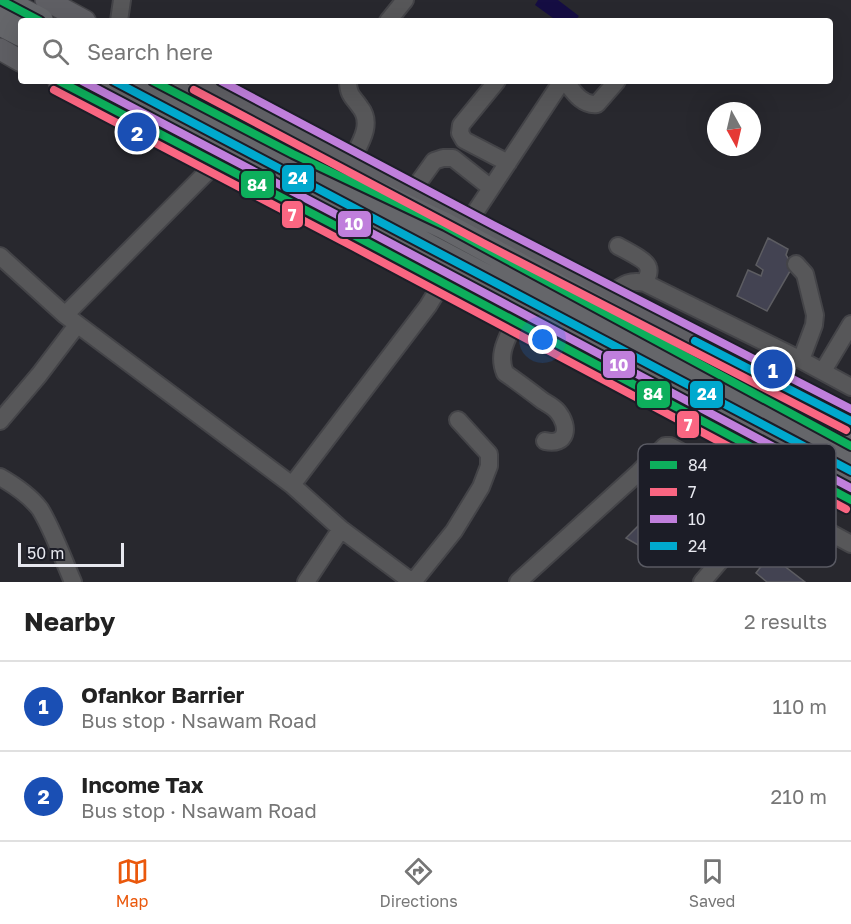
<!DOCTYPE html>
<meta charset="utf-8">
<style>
body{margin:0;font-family:"Golos Text",sans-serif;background:#f2f2f2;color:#222}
.compass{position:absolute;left:707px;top:102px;width:54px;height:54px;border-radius:50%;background:#fff;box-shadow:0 6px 24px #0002;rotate:172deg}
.scale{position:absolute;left:18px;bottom:15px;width:106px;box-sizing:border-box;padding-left:6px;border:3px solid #e7e8ef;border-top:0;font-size:16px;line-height:21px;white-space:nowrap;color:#e7e8ef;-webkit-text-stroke:4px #1c1d27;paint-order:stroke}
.you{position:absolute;left:543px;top:340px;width:21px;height:21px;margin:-15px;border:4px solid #fff;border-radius:50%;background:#1a73e8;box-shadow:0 0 0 9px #1a73e833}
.badge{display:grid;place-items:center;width:39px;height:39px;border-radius:50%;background:#ea580c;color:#fff;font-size:20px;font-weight:700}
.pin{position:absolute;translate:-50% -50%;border:3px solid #fff;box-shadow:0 2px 6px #0006}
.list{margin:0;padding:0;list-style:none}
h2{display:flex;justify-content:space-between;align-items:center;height:78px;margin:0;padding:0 24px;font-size:26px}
h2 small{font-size:20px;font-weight:400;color:#767676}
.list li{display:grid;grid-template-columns:39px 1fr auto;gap:18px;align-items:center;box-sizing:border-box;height:90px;padding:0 24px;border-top:2px solid #e0e0e0}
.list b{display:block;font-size:22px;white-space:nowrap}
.list p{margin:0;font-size:20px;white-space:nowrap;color:#767676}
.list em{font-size:20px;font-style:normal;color:#767676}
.icon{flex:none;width:33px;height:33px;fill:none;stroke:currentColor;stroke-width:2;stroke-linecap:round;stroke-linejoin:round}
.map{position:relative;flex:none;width:851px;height:582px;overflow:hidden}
.search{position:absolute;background:#fff;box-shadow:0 6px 24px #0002;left:18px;right:18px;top:18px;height:66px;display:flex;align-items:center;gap:15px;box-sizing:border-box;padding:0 21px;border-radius:6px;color:#767676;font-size:22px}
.sheet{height:258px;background:#fff}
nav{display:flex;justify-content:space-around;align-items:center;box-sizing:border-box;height:84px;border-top:2px solid #e0e0e0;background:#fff;font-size:16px;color:#767676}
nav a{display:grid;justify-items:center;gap:3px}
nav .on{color:#ea580c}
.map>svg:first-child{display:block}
.water{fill:#150d43}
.building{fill:#434352;stroke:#5d5d62;stroke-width:1.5}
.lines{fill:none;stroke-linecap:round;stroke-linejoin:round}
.minor-casing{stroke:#444448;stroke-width:20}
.major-casing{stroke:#444448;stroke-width:24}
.highway-casing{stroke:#444448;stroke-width:28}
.minor{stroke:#575759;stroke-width:16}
.major{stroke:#5f5f64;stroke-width:21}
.highway{stroke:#65666a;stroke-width:26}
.bus-1-casing{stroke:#1c1d27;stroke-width:12}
.bus-2-casing{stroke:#1c1d27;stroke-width:12}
.bus-3-casing{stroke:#1c1d27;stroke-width:12}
.bus-4-casing{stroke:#1c1d27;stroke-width:12}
.bus-1{stroke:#0daf5c;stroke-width:8}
.bus-2{stroke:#fa6682;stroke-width:8}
.bus-3{stroke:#c07fdc;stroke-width:8}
.bus-4{stroke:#00a9ce;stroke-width:8}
.key{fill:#1c1d27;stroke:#595a63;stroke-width:1.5}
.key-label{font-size:16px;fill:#e7e8ef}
.line-badge{stroke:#1c1d27;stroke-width:2}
.badge-label{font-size:16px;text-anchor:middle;font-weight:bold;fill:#fff}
</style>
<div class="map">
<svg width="851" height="582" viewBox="0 0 851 582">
<rect width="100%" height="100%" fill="#28282e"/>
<path class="water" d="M538 0H558L579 16 575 21H557L535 5Z"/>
<path class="building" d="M768 238 788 249 786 255 793 266 767 311 737 296 748 270 761 276 763 270 756 265Z
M663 501 678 516 673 522 681 529 649 557 640 546 626 538Z
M770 555 805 582H767L756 573Z"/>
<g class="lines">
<g class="minor-casing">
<path id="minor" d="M119 21 122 0
M388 21 405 0
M348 81C348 95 353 97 360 107 374 124 359 145 351 161
M497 81 461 125 460 133 464 140 508 163
M565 81C573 91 582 106 597 104L617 81
M411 193 434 161 443 158H453L491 188
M468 223 562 81
M618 246C625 250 646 260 648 267 650 272 647 278 645 283
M0 256 65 315 292 485 341 529 412 582
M796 264 805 274 815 315 814 325 801 360
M608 296C622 286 628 279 645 283L801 360 851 387
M65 315 216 163
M515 321C507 339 497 354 505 373 518 382 530 391 543 401 548 404 554 407 558 412 570 427 567 446 545 441
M823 371 851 324
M0 421 39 375 77 325
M0 477C14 485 30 496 40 509 53 530 63 559 73 582
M292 485 428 306 442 283
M306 582 341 529
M413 582 454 531 481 487 489 466V454L458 420
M518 582 638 473 665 446H670L851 544
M702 582 750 526 783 464"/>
</g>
<g class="major-casing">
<path id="major" d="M46 0 85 21
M0 49 21 61
M59 81 359 238 851 500
M199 81 488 234 851 421"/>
</g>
<g class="highway-casing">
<path id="highway" d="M0 0 40 21
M0 22 21 33
M114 81 851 471
M153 81 293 154 445 226 851 446"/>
</g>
<use href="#minor" class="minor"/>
<use href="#major" class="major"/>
<use href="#highway" class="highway"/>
<g class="bus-1-casing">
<path id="bus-1" d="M0 0 40 21
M59 81 359 238 851 500
M153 81 293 154 445 226 851 446"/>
</g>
<g class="bus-2-casing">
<path id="bus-2" d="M54 90 354 247 846 509
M194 90 483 243 846 430"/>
</g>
<g class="bus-3-casing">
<path id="bus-3" d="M82 81 364 229 851 488
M221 81 493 225 851 409"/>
</g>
<g class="bus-4-casing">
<path id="bus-4" d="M114 81 851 471
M695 341 851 421"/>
</g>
<use href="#bus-1" class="bus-1"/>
<use href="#bus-2" class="bus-2"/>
<use href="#bus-3" class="bus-3"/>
<use href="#bus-4" class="bus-4"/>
</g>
<rect x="638" y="444" width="198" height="123" rx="9" class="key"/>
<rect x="650" y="461" width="27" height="8" fill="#0daf5c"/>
<rect x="650" y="488" width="27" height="8" fill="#fa6682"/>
<rect x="650" y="515" width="27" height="8" fill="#c07fdc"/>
<rect x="650" y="542" width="27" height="8" fill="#00a9ce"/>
<g class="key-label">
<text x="688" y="471">84</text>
<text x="688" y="498">7</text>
<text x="688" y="525">10</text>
<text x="688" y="552">24</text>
</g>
<g class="line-badge">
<rect x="281" y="164" width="34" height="29" rx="6" fill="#00a9ce"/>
<rect x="240" y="170" width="35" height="29" rx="6" fill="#0daf5c"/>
<rect x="281" y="200" width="23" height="29" rx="6" fill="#fa6682"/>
<rect x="337" y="210" width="35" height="28" rx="6" fill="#c07fdc"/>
<rect x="602" y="350" width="34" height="29" rx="6" fill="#c07fdc"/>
<rect x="689" y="380" width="35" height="29" rx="6" fill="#00a9ce"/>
<rect x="636" y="380" width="35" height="29" rx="6" fill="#0daf5c"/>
<rect x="676" y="410" width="24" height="29" rx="6" fill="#fa6682"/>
</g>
<g class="badge-label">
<text x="298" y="184">24</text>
<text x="257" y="191">84</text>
<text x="292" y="221">7</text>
<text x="354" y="230">10</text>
<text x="619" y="371">10</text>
<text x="707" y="400">24</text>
<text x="653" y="400">84</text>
<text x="688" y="431">7</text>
</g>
</svg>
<svg class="compass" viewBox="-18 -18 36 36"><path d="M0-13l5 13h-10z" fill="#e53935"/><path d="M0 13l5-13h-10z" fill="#767676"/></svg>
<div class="scale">50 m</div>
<div class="you"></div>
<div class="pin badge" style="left:773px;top:369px;background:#1a4fb4">1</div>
<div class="pin badge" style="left:137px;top:132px;background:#1a4fb4">2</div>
<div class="search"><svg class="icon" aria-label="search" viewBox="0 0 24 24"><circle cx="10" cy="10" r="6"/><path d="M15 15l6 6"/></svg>Search here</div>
</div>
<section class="sheet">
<h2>Nearby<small>2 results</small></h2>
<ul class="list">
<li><span class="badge" style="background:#1a4fb4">1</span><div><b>Ofankor Barrier</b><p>Bus stop · Nsawam Road</p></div><em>110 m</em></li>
<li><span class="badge" style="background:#1a4fb4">2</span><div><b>Income Tax</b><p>Bus stop · Nsawam Road</p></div><em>210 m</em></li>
</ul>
</section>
<nav>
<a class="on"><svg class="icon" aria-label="map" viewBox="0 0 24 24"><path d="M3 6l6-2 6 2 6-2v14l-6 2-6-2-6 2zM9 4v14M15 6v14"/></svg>Map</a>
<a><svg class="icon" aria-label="directions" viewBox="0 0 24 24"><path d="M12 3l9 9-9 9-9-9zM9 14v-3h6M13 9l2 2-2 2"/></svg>Directions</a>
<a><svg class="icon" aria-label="saved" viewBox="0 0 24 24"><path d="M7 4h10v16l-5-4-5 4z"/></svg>Saved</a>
</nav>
